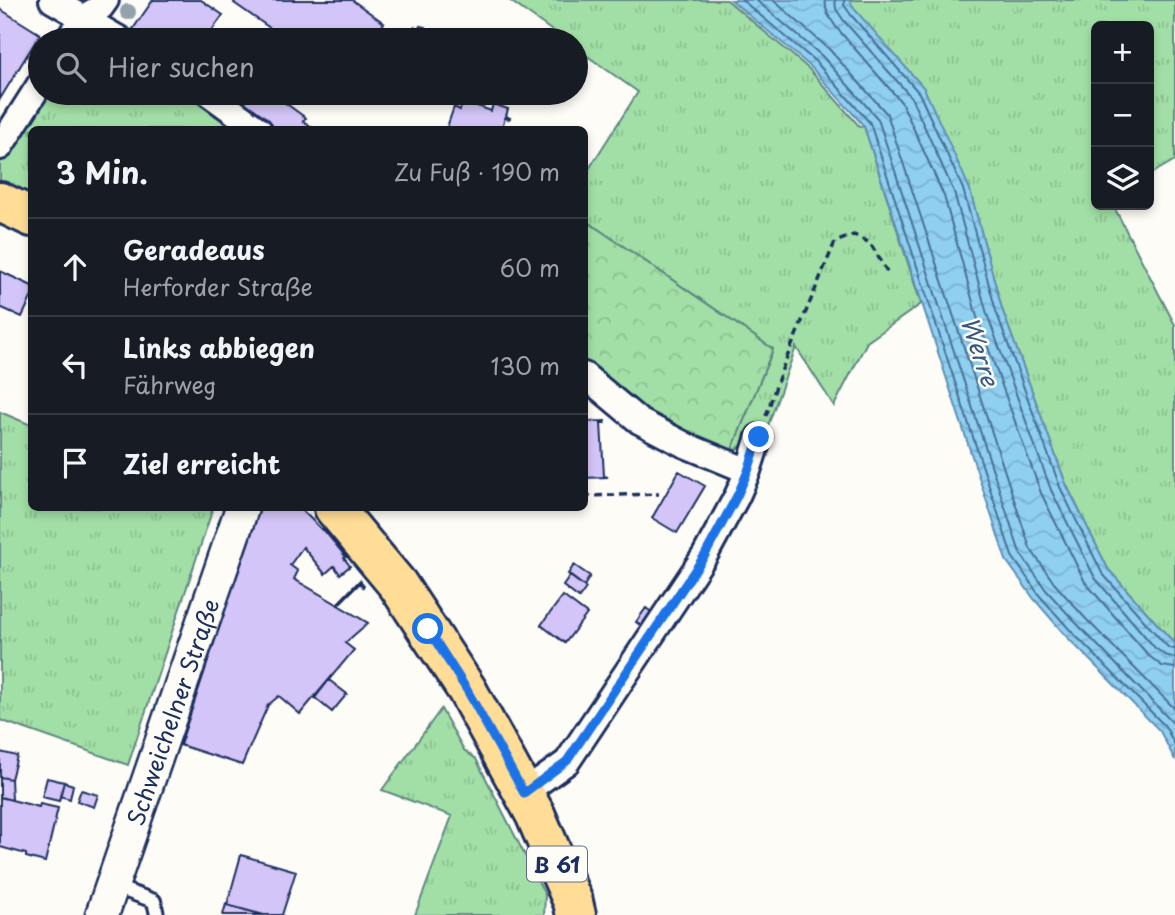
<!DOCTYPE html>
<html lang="de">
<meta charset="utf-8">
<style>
body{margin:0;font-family:"Playpen Sans",sans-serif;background:#20242c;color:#f1f3f6}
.controls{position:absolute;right:21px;top:21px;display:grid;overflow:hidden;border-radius:10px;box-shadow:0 4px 10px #0003}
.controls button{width:63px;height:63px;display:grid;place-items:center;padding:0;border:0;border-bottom:2px solid #363941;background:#171b24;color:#f1f3f6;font:35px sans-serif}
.stop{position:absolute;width:21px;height:21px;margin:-16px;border:5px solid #1a73e8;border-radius:50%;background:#fff}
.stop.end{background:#1a73e8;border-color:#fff;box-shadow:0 2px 7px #0008}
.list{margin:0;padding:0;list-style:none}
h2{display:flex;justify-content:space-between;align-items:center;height:91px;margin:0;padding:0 28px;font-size:30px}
h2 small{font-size:23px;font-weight:400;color:#9ea1a6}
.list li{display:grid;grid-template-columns:46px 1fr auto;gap:21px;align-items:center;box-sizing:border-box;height:98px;padding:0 28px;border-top:2px solid #363941}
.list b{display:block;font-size:26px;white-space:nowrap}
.list p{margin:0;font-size:23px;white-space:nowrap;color:#9ea1a6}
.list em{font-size:23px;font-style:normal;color:#9ea1a6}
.icon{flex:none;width:38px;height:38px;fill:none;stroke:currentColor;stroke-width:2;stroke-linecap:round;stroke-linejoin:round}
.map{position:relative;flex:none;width:1175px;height:915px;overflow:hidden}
.search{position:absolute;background:#171b24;box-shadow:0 4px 10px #0003;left:28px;top:28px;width:560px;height:77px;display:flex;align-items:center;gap:18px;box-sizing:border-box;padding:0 24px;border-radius:38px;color:#9ea1a6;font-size:26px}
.panel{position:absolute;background:#171b24;box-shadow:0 4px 10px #0003;left:28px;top:126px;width:560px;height:385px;border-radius:10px}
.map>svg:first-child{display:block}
.grass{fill:url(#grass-tufts);stroke:#5e8782;stroke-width:2}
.forest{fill:url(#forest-crowns);stroke:#5e8782;stroke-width:2}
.water{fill:url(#water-waves);stroke:#618fb6;stroke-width:2}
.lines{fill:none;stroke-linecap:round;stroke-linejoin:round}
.shore{stroke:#496f98;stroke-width:2}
.building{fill:#d3c5f7;stroke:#1b2f5e;stroke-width:2}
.service-casing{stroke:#1b2f5e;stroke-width:18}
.minor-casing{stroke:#1b2f5e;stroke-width:30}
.tertiary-casing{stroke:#1b2f5e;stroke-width:37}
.primary-casing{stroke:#1b2f5e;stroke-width:44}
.path{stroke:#1b2f5e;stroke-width:3.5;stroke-dasharray:7 5;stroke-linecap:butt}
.service{stroke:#fdfcf7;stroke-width:12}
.minor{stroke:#fdfcf7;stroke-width:24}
.tertiary{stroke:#fdfcf7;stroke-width:32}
.primary{stroke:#ffdd96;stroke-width:38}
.tree{fill:#93a3ad}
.route{stroke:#1a73e8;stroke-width:9}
.labels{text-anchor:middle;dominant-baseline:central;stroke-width:5;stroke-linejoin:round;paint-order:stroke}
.shield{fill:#fdfcf7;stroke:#5f6c8c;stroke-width:2}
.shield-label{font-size:21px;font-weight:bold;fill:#1b2f5e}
.street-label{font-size:23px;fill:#1b2f5e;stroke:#fdfcf7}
.water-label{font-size:24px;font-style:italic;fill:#385782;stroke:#fdfcf7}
</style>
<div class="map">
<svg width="1175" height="915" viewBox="0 0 1175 915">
<defs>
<pattern id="grass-tufts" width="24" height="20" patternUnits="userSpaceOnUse" patternTransform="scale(1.75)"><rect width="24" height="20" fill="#a2dfa6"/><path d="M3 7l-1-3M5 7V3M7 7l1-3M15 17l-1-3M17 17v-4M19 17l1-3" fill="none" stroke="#8bc091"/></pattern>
<pattern id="forest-crowns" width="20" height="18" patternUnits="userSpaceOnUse" patternTransform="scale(1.75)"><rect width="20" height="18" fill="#a2dfa6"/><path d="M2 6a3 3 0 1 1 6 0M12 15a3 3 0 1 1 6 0" fill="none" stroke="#8bc091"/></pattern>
<pattern id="water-waves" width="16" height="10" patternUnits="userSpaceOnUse" patternTransform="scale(1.75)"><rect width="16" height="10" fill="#8fcff0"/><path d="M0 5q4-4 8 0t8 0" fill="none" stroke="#7bb2d0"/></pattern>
</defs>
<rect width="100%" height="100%" fill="#fdfcf7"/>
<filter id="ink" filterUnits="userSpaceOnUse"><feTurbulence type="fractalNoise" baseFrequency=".0143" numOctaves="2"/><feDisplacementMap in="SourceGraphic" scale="14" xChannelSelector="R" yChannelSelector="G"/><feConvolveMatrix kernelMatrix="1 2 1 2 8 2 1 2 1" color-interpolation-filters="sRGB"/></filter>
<g filter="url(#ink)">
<path class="grass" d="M509 0H727L809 69 860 127 864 126 921 304 867 342 834 406 796 347 765 434 731 452 773 349 585 220V175L638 92 576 48V40H565Z
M849 0H1175V160L1149 175V26H1096V205H1113L1175 325V644L1108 569 1066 484 1002 309 969 187Z
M43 93H191L245 129 32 130 31 196 0 181V158Z
M0 412 31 425 32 508H213L128 765 0 720Z
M441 709 464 750 476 759 545 895 544 915H415L452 816 382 790Z"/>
<path class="forest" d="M585 220 773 349 731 452 645 413 585 361Z"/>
<path class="water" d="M731 0H849L856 11 924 88 969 187 1002 309 1066 484 1108 569 1175 644V760L1160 731 1066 636 1034 599 1006 560 864 126 811 67Z"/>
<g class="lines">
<path class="shore" d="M742 0 816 62 870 123 1012 556 1039 595 1071 631 1165 726 1175 745
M756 0 822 56 878 119 1020 553 1046 590 1078 625 1175 725
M773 0 829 49 887 114 1030 548 1054 583 1085 618 1175 709
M825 0 827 13 836 27 902 103 944 196 977 317 1041 493 1085 582 1149 656 1162 666 1175 668
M835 0 836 9 844 21 911 97 954 192 987 314 1051 490 1095 578 1155 648 1165 655 1175 658
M844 0V5L851 15 919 93 963 189 996 311 1060 487 1102 573 1162 641 1169 648 1175 649"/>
</g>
<path class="building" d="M153 0H201L223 15 205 40H149L133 29Z
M236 0H352L384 23 372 40H274L269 37 274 31 234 3Z
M0 9 40 34 0 99Z
M420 26 425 27 424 30 457 40H403L405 34 411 36 414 27 419 29Z
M227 93H290L284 102 306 118 303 121 316 130H276L226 95Z
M471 100 475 102 474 105 491 111 493 104 508 109 506 116 510 118 509 119 505 118 501 130H446L454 107 460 110 463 101 470 103Z
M0 271 32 286V296L22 317 0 307Z
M605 421V423H601L604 476 608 477 584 478V422Z
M679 471 705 486 677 533 652 518Z
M259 508H300L322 530 323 529 346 557 344 558 350 566 340 574 334 566 325 574 303 547 290 565 298 571 294 579 337 604 360 580 364 586 363 587 360 583 338 605 368 623 345 643 354 650 300 714 279 696 268 705 242 765 180 745Z
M574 565 590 576 584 586 568 574Z
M570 576 586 588 579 598 563 586Z
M563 596 587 614 565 643 541 625Z
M646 608 654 614 644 628 636 622Z
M329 680 347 694 332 712 315 698Z
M0 752 17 756 11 779 0 777Z
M0 777 11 779 12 800 0 797Z
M47 778 64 782 59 801 42 797Z
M64 782 73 785 70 799 60 796Z
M81 790 98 795 94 807 77 801Z
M0 797 39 807 40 804 58 808 45 862 26 857V854L0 847Z
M241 855 296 871 282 915H264L227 905Z
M226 904 227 905 263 915H223Z"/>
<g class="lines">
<g class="service-casing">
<path id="service" d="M113 886 154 901 157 915"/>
</g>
<g class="minor-casing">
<path id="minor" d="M52 0 121 40
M68 40 82 18 101 7 106 0
M208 93 259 130
M0 147 40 84
M584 375 639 421 685 445 748 471
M524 793 567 762 705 555 737 496 748 471 759 437"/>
</g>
<g class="tertiary-casing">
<g id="tertiary">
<path id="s1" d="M102 915 242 508"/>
</g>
</g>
<g class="primary-casing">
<path id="primary" d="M0 202 32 217
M334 508 398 585 467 690 535 814 573 902 576 915"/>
</g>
<path class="path" d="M766 416 780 374 835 242 854 235 870 243 888 273
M584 496 659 494"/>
<use href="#service" class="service"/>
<use href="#minor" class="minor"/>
<use href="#tertiary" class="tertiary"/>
<use href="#primary" class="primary"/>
</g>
<circle class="tree" cx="128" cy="12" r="8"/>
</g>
<g class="lines" filter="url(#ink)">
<path class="route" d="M428 629 467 690 524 793 567 761 705 555 737 496 748 471 759 437"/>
</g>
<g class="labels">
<rect class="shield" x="527" y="846.5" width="60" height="35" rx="5"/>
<g class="shield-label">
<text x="557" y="864">B 61</text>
</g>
<g class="street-label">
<text stroke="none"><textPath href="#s1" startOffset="215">Schweichelner Straße</textPath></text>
</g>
<g class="water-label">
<text transform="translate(981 351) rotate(72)">Werre</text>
</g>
</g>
</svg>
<div class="controls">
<button>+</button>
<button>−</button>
<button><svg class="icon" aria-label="layers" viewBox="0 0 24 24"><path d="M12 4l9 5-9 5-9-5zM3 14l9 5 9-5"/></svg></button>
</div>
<div class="stop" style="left:428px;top:629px"></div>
<div class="stop end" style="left:759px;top:437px"></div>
<div class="search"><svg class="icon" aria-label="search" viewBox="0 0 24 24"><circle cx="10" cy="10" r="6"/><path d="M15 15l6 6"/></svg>Hier suchen</div>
<section class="panel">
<h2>3 Min.<small>Zu Fuß · 190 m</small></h2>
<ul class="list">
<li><svg class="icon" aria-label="ahead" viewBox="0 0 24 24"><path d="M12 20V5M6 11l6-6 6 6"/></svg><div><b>Geradeaus</b><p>Herforder Straße</p></div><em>60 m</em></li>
<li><svg class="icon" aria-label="left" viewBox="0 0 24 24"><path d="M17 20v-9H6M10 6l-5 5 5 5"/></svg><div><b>Links abbiegen</b><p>Fährweg</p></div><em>130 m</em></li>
<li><svg class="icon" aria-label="arrive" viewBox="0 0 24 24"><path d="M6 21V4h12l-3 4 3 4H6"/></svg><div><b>Ziel erreicht</b></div></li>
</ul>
</section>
</div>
